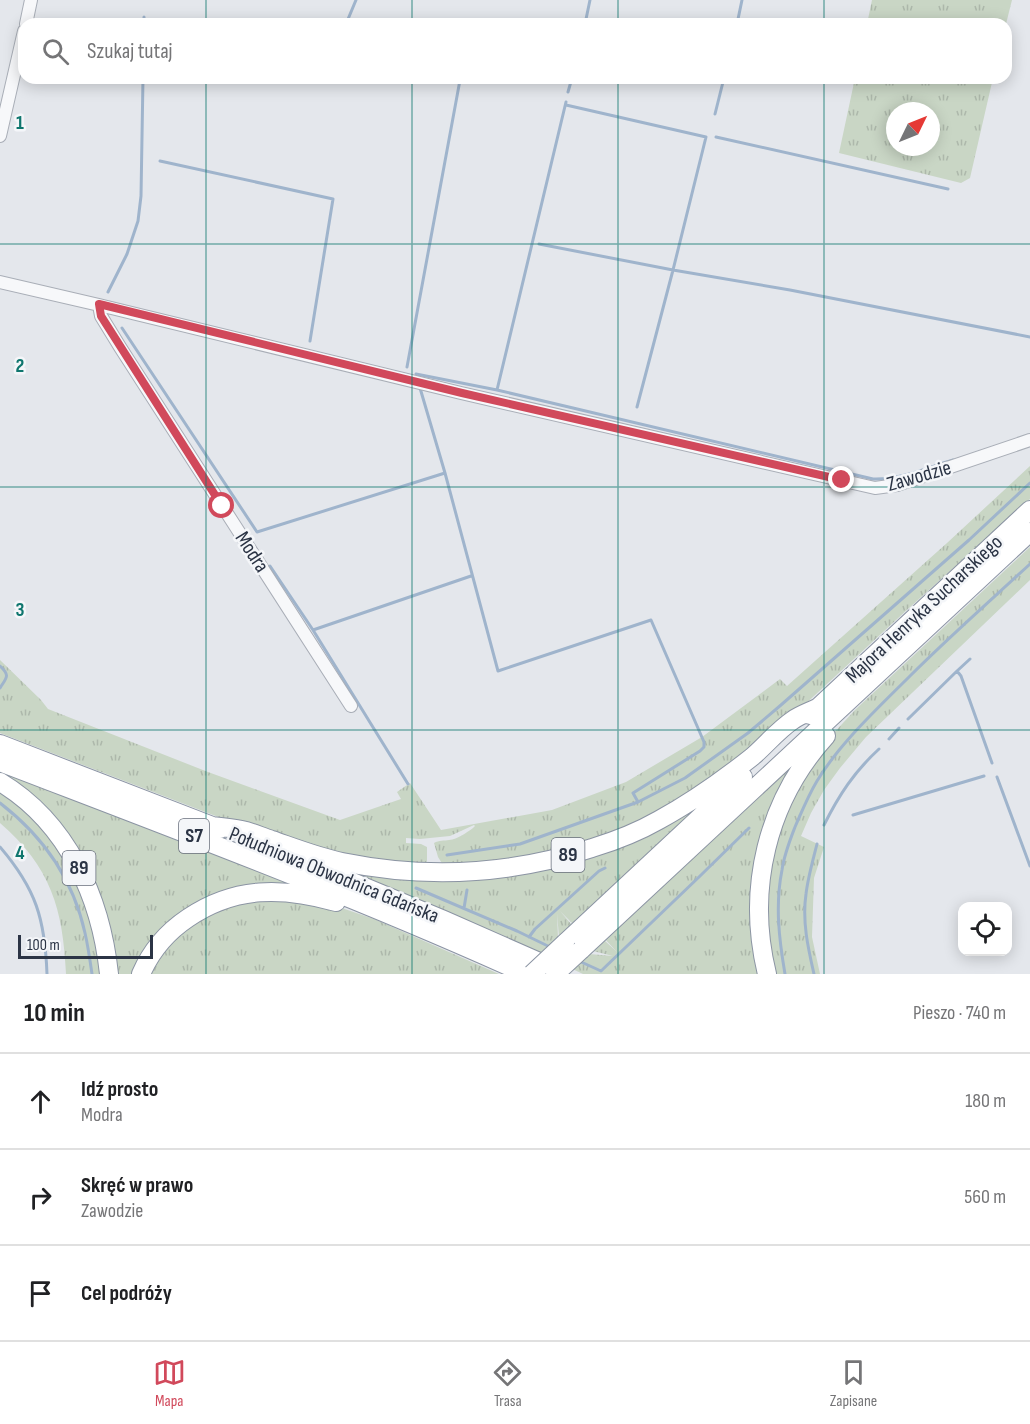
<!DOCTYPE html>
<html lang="pl">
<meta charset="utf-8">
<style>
body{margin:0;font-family:"Sofia Sans Condensed",sans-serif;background:#f2f2f2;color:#202124}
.controls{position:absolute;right:18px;bottom:18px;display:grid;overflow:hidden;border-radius:12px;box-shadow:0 3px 15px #0003}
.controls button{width:54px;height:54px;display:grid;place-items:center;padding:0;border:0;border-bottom:2px solid #e0e0e0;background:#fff;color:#202124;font:30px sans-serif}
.compass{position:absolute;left:886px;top:102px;width:54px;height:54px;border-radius:50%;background:#fff;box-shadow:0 3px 15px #0003;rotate:47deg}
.scale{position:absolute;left:18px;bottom:15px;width:135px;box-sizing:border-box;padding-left:6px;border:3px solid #2b3445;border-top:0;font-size:16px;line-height:21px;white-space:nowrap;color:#2b3445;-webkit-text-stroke:4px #f4f6f9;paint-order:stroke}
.stop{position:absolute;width:18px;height:18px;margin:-14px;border:4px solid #d1495b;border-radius:50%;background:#fff}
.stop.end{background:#d1495b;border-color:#fff;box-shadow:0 2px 6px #0008}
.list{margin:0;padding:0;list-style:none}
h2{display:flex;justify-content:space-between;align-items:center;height:78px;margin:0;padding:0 24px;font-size:26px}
h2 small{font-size:20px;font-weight:400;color:#757577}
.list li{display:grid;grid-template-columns:39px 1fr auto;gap:18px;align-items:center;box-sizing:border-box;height:96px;padding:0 24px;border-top:2px solid #e0e0e0}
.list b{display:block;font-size:22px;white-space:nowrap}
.list p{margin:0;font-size:20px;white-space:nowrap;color:#757577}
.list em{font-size:20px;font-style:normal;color:#757577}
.icon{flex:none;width:33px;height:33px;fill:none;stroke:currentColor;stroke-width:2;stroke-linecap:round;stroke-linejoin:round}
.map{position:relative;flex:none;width:1030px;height:974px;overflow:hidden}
.search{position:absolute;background:#fff;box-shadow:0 3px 15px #0003;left:18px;right:18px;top:18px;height:66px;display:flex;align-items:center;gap:15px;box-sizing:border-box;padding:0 21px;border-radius:18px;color:#757577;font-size:22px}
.sheet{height:366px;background:#fff}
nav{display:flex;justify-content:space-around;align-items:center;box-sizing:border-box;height:84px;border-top:2px solid #e0e0e0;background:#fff;font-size:16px;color:#757577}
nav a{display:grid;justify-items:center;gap:3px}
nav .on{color:#d1495b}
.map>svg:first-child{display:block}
.grass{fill:url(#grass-tufts);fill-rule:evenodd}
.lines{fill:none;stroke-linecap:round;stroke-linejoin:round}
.stream{stroke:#9fb4cc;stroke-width:3}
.minor-casing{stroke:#a9aeb7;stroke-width:14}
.highway-casing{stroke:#8b94a3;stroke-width:20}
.minor{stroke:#f7f8fa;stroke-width:12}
.highway{stroke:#fff;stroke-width:18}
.highway-bridge-casing{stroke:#8b94a3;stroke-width:20;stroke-linecap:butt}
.highway-bridge{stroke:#fff;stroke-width:18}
.route{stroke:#d1495b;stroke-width:8}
.grid{fill:none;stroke:#0f766e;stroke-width:1.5;stroke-opacity:0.55}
.labels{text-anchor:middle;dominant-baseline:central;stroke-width:5;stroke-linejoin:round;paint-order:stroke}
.shield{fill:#f4f6f9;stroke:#676e7b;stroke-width:1.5}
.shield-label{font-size:20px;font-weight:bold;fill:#2b3445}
.street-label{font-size:21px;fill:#2b3445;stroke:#f4f6f9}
.grid-label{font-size:20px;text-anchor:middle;font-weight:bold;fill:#0f766e;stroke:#f4f6f9;stroke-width:5;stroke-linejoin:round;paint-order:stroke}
</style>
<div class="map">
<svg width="1030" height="974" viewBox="0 0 1030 974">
<defs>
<pattern id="grass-tufts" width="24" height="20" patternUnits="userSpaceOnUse" patternTransform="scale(1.5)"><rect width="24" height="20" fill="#c9d6c5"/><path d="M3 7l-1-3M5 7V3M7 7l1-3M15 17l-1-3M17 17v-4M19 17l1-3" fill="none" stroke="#adb8ab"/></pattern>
</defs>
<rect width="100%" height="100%" fill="#e4e7ec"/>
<path class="grass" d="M872 0H1012L1006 24H867Z
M855 78H993L970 178 961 183 839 153ZM895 111H931V147H895Z
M1030 466V499L909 608 787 721 668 811 546 857 443 865 438 857 434 843C439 840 444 841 449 840 458 839 466 833 473 828L475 826 474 825 450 836 420 839 406 838V843L421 844 427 847V861L422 867 393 866 265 835 0 733V660L41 700 48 709 208 772 340 820 401 799 397 792 410 783 441 830 552 810 626 782 702 737 780 679 787 686 947 543Z
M1030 547V580L866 737 840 768 824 790 811 813 801 836 824 847 814 878 812 937 820 974H771L763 910 780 818 829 738 856 709Z
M818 736 772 816 763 974H583L507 938 337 867 532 868 720 788 575 926 560 911 572 925 559 937 557 913 558 938 589 954 613 956 593 951 604 940 617 952 603 937Z
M0 770 291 883 290 885 232 888 134 974H114L101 905 0 774Z
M0 787 20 804 56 842 86 897 103 974H66C63 909 51 867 0 823Z
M241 898 330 904 374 919 499 974H147L175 934Z"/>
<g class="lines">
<path class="stream" d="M144 24V17
M346 24 356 0
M585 24 590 0
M737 24 742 0
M568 92 572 78
M715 114 724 78
M716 137 948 189
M160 161 333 199 310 341
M539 244 673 270 706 137 566 105
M108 292 127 254 138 221 141 196 143 78
M122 328 257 532 445 473
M407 367 460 80
M416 374 497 390 566 102
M420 388 445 473 498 671 651 620 704 742V747L700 751 633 793 638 802
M497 390 873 479C900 480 926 468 953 460
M637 407 673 270 790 290 1030 337
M270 566 313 630 408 784
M313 630 471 576
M970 659 957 671 961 676 992 763
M0 666C11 676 6 678 0 688
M908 719 957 671
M889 739 899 728
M997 777 1030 866
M0 803C43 836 73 879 85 933 88 946 90 960 92 974
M853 815 984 776
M824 825C839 795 854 772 879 749
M0 847C36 889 45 919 47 974
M447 855 520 844 638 802 685 778 748 733 781 705 969 540 1030 483
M416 888 517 931 552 948
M464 908 467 890
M529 937 535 929 599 871 605 868
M579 961 601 971 699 877 749 828
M785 974C779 939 775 905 782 870 784 855 790 840 795 827 802 811 808 796 817 781 840 743 879 707 910 676 949 637 990 601 1030 564
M814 974C808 948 802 921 806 894 808 877 813 860 817 844"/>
<g class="minor-casing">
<path id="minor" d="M26 24 31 0
M0 136 24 31
M0 282 99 305 461 393 875 488 897 485 1030 440
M99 305 101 316 120 347 351 706"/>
</g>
<g class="highway-casing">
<path id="highway" d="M810 715 1030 510
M0 744 220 829
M0 762C177 830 354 896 526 974
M0 782C68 823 101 898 109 974
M211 826C221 827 232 828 242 830 252 832 262 837 272 840 295 848 318 857 342 862 426 879 510 875 592 848 615 841 638 832 659 820 692 802 723 780 752 757 766 745 778 730 793 720 800 715 809 712 817 708
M302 861 444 920 555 969
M565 943 743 777
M581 950 1030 532
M141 974C151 951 167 932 188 918 235 886 283 887 336 902
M767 974C746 889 767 801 826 736"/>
</g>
<use href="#minor" class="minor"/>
<use href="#highway" class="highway"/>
<g class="highway-bridge-casing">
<path id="highway-bridge" d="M532 974 565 943
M555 974 581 950"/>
</g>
<use href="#highway-bridge" class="highway-bridge"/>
</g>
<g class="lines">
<path class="route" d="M222 506 101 316 99 304 462 393 842 480"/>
</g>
<path class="grid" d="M206 0V24M412 0V24M618 0V24M824 0V24M206 78V974M412 78V974M618 78V974M824 78V974M0 244H1030M0 487H1030M0 730H1030"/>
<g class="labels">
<g class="shield">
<rect x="179" y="819" width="30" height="34" rx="4.5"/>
<rect x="551.5" y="838" width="33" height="34" rx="4.5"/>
<rect x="62.5" y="851" width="33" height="34" rx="4.5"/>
</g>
<g class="shield-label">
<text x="194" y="836">S7</text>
<text x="568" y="855">89</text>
<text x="79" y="868">89</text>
</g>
<g class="street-label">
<text transform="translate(919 476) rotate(-16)">Zawodzie</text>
<text transform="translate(252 552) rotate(57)">Modra</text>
<text transform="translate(924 609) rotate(-43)">Majora Henryka Sucharskiego</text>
<text transform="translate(334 875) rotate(22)">Południowa Obwodnica Gdańska</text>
</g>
</g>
<g class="grid-label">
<text x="20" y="129">1</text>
<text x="20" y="372">2</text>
<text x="20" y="616">3</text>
<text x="20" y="859">4</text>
</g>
</svg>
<div class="controls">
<button><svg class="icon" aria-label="locate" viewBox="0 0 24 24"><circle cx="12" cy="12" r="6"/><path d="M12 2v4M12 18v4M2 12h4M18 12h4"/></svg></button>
</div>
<svg class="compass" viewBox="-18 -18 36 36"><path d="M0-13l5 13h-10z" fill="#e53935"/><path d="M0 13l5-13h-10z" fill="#757577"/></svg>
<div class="scale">100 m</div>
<div class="stop" style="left:222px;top:506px"></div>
<div class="stop end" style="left:842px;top:480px"></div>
<div class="search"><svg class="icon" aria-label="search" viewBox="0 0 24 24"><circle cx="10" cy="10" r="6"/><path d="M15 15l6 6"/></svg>Szukaj tutaj</div>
</div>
<section class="sheet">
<h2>10 min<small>Pieszo · 740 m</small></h2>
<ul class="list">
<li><svg class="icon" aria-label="ahead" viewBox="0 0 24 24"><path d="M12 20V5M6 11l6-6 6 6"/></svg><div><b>Idź prosto</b><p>Modra</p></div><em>180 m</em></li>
<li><svg class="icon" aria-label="right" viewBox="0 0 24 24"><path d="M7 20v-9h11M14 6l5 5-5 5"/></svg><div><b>Skręć w prawo</b><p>Zawodzie</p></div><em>560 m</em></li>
<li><svg class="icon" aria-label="arrive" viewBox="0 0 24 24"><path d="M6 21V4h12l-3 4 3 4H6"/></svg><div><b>Cel podróży</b></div></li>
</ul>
</section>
<nav>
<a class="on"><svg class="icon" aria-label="map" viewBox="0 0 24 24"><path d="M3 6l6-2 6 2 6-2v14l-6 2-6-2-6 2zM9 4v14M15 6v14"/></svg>Mapa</a>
<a><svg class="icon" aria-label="directions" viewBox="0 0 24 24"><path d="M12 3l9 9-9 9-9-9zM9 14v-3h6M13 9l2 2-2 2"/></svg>Trasa</a>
<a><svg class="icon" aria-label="saved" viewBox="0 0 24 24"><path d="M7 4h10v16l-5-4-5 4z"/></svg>Zapisane</a>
</nav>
